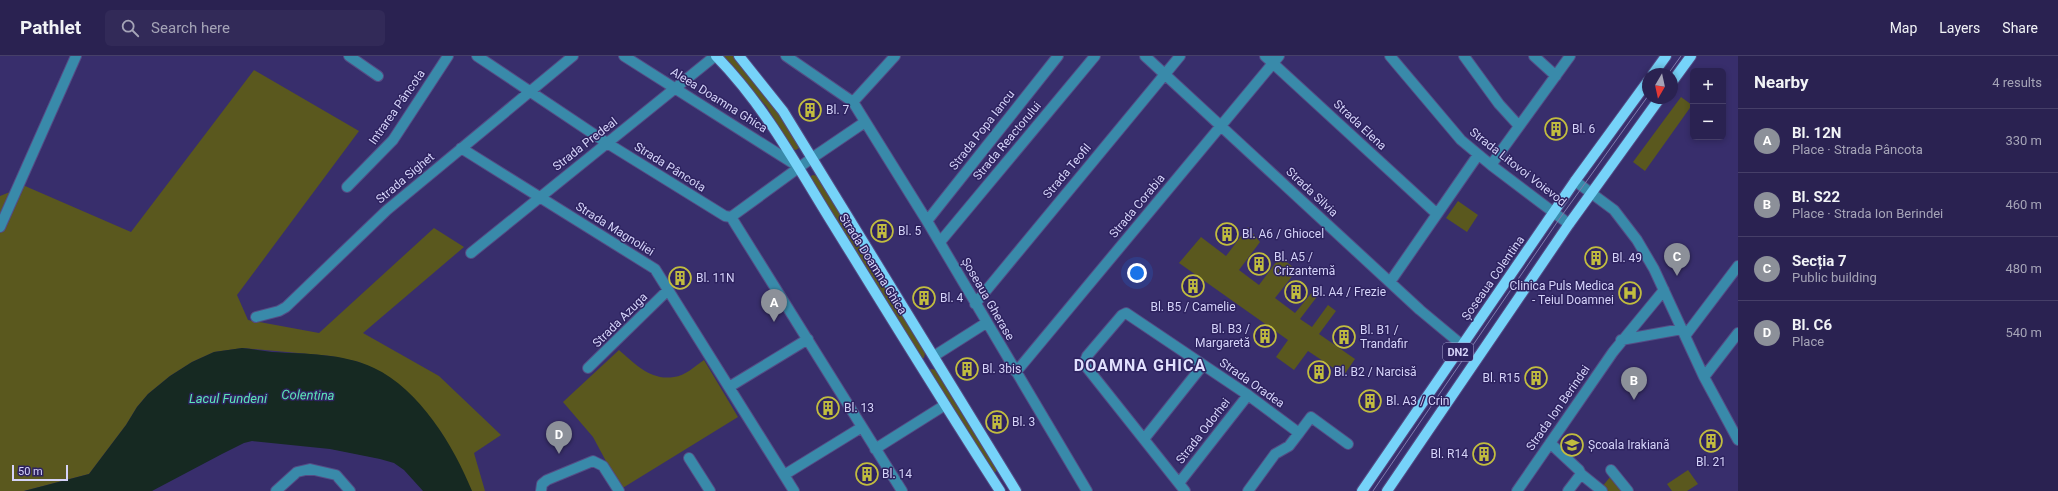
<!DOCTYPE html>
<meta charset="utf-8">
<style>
body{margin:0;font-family:Roboto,sans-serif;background:#322a58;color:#f1f3f6}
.controls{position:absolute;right:12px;top:12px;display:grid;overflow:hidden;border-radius:6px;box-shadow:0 2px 6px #0003}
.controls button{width:36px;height:36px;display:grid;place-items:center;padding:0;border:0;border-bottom:1px solid #463f68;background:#2a2251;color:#f1f3f6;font:20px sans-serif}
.compass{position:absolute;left:1642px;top:12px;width:36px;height:36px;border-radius:50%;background:#2a2251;box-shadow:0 2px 6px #0003;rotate:189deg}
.scale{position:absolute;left:12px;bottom:10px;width:56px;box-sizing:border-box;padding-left:4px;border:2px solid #d5d3f9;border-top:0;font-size:11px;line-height:14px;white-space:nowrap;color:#d5d3f9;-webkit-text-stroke:3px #2e2360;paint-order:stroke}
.you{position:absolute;left:1137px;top:217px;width:14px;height:14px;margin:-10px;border:3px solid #fff;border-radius:50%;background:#1a73e8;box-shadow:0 0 0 6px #1a73e833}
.badge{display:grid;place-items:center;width:26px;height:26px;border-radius:50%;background:#8c9099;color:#fff;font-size:13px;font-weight:700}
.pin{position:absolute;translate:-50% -33px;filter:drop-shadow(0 1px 2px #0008)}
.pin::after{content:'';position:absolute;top:21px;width:14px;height:12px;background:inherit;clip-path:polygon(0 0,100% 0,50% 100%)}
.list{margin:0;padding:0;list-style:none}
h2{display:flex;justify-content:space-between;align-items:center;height:52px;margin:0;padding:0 16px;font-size:17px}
h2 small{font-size:13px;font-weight:400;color:#a5a4b7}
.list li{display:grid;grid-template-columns:26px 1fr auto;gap:12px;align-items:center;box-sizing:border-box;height:64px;padding:0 16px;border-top:1px solid #463f68}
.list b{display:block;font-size:15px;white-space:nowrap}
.list p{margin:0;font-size:13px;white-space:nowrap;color:#a5a4b7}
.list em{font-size:13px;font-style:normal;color:#a5a4b7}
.icon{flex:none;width:22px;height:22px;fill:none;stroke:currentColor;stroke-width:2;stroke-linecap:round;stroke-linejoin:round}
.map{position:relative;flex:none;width:1738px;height:435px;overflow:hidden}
header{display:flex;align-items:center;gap:24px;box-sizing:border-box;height:56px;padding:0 20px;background:#2a2251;border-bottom:1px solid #463f68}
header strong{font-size:19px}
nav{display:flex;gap:22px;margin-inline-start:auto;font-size:14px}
.search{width:280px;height:36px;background:#322a58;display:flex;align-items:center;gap:10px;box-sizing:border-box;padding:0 14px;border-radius:6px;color:#a5a4b7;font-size:15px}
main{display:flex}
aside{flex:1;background:#2a2251}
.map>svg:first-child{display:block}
.green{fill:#5a581e}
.water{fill:#162922}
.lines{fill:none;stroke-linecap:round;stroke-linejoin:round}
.minor-casing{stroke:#544c85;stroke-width:12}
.major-casing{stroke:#544c85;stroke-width:12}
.minor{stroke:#398aaa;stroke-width:10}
.major{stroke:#76d3f9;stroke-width:10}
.tram{stroke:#807aad;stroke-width:1}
.labels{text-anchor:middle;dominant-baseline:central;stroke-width:3;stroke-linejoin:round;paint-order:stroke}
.shield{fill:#2e2360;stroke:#a39ecb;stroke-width:1}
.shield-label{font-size:11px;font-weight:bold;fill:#d5d3f9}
.street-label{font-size:12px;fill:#d5d3f9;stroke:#2e2360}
.poi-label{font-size:12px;fill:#d5d3f9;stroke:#2e2360;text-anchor:start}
.water-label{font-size:13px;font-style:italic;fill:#5ce6b6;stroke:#2e2360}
.district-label{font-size:16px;font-weight:bold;letter-spacing:1px;fill:#e1e0fe;stroke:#2e2360}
</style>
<header>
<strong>Pathlet</strong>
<div class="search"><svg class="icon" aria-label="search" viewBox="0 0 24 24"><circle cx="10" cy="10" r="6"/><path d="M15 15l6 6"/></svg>Search here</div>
<nav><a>Map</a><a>Layers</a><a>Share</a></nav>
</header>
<main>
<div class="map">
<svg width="1738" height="435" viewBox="0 0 1738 435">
<rect width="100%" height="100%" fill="#382e6c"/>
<path class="green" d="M722 0H733C758 28 779 57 800 89L799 92 796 94 792 93 767 51Z
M254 14 359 75 237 239 248 264 319 277 434 172 464 191 363 277 439 320 501 379 474 397 485 435H472L441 376 404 334 382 317 359 306 331 300 243 292 214 296 192 306 170 320 148 338 137 351 126 369 89 418 24 435H0V140L25 130 131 176Z
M1681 41 1692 49 1645 115 1633 106Z
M813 119 817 120 925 297 924 302H920L811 124V120Z
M1458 145 1478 159 1467 176 1446 162Z
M1248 171 1260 186 1239 214 1259 229 1280 201 1297 214 1275 242 1295 257 1314 234 1319 238 1300 263 1312 271 1328 249 1336 255 1319 278 1355 303 1344 319 1308 295 1294 314 1276 301 1288 284 1179 207 1201 181 1226 200Z
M619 294C635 308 651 325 674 321 685 320 695 310 704 304L738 361 621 433 593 381 563 346Z
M932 313 935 314 996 413V416L991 415 929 314Z
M1688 414 1698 428 1687 435H1672L1667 428Z
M1610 421 1622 435H1607L1602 431Z"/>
<path class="water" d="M242 292C253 293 262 295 272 296 306 298 342 297 374 312 419 333 454 390 472 435H423L404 414 394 407 380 403 330 393 252 385 244 387 222 398 152 435H24L89 418 126 369 137 351 148 338 170 320 192 306 214 296Z"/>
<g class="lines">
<g class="minor-casing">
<path id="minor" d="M349 0 378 20
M477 0 607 87 725 160 731 161 902 435
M624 0 799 111
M786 0 853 46 927 165 1087 435
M1145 0 1420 254 1462 289
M1265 0 1437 158
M1390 0 1461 84 1491 109 1569 168
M1464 0 1499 48 1519 70
M1534 0 1556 20
M853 46 895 0
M461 92 655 213 794 435
M1491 109 1570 0
M1575 125 1614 154 1637 184 1654 213 1704 321 1738 384
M347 131 393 84 448 0
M731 161 812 102 865 66
M927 165 1058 0
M0 171 76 0
M940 186 1095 0
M471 197 715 0
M1390 226 1478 99
M975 248 1180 0
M256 261 279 255 286 251 387 154 573 0
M1685 280 1738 210
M1621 284 1682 273
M934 300 986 267
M588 312 668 234
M1016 316 1279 0
M1704 321 1738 277
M729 331 808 283
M1144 383 1203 309
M1550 387 1579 414 1581 418 1568 435
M875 393 945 349
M689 402 710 435
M1611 414 1628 435
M1581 418 1602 435
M784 419 862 371
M1179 427 1248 339
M276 435 297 416 310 413 336 419 350 435
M541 435 542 428 547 424 593 405 603 410 619 435
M1185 435 1084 308 1087 300 1122 259 1126 257 1248 339 1299 377 1311 361 1348 388
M1248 435 1275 398 1289 390 1299 377
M1517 435 1613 296 1664 234"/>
</g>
<g class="major-casing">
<path id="major" d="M716 0C765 50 797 110 833 168 888 257 943 347 1000 435
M739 0 783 55 1016 435
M1653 18 1666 0
M1672 26 1691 0
M1362 435 1575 125 1648 25
M1387 435 1569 168 1660 42"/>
</g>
<use href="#minor" class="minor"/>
<use href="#major" class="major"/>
<path class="tram" d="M1668 18 1681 0
M1373 435 1560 162 1648 40"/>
</g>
<defs>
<g id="building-ring" transform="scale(1.15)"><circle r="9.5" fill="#2e2360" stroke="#c2bd3f" stroke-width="1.5"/><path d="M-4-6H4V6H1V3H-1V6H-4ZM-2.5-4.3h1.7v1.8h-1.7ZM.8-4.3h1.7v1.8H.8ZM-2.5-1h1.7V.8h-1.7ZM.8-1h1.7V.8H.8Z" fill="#c2bd3f"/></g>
<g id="hospital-ring" transform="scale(1.15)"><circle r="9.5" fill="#2e2360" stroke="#c2bd3f" stroke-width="1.5"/><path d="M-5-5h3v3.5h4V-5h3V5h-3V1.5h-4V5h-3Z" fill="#c2bd3f"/></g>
<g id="school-ring" transform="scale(1.15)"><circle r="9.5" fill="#2e2360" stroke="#c2bd3f" stroke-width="1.5"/><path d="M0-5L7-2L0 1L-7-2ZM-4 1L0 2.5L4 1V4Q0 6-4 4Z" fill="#c2bd3f"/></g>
</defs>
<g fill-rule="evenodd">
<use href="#building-ring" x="810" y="54"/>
<use href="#building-ring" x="1556" y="73"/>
<use href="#building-ring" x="882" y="175"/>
<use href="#building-ring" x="1227" y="178"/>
<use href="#building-ring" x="1596" y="202"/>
<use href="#building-ring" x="1259" y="208"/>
<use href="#building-ring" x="680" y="222"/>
<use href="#building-ring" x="1193" y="230"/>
<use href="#building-ring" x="1296" y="236"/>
<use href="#hospital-ring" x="1630" y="237"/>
<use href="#building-ring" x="924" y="242"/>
<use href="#building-ring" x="1265" y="280"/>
<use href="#building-ring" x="1344" y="281"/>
<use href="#building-ring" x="967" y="313"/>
<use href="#building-ring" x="1319" y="316"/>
<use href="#building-ring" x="1536" y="322"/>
<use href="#building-ring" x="1370" y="345"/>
<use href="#building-ring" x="828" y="352"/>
<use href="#building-ring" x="997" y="366"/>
<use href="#building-ring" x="1711" y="385"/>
<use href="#school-ring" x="1572" y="389"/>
<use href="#building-ring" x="1484" y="398"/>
<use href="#building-ring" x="867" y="418"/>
</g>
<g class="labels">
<rect class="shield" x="1443" y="287" width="30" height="18" rx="3"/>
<g class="shield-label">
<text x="1458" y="296">DN2</text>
</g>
<g class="street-label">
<text transform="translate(719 44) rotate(32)">Aleea Doamna Ghica</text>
<text transform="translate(397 51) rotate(-55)">Intrarea Pâncota</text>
<text transform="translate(1360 69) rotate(43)">Strada Elena</text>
<text transform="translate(982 74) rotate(-52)">Strada Popa Iancu</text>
<text transform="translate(1007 85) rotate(-50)">Strada Reactorului</text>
<text transform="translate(585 88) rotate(-38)">Strada Predeal</text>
<text transform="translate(670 111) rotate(32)">Strada Pâncota</text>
<text transform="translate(1518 111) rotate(38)">Strada Litovoi Voievod</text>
<text transform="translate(1067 115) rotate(-50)">Strada Teofil</text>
<text transform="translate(405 122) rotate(-40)">Strada Sighet</text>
<text transform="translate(1312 136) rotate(43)">Strada Silvia</text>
<text transform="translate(1137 150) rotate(-50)">Strada Corabia</text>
<text transform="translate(615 173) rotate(32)">Strada Magnoliei</text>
<text transform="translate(873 208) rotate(58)">Strada Doamna Ghica</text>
<text transform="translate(1493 222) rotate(-55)">Șoseaua Colentina</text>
<text transform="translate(988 243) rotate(60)">Șoseaua Gherase</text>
<text transform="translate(620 264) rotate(-45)">Strada Azuga</text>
<text transform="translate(1252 327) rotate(35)">Strada Oradea</text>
<text transform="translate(1558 352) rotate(-55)">Strada Ion Berindei</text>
<text transform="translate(1203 375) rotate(-52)">Strada Odorhei</text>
</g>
<g class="poi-label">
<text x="826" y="54">Bl. 7</text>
<text x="1572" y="73">Bl. 6</text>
<text x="898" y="175">Bl. 5</text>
<text x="1242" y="178">Bl. A6 / Ghiocel</text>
<text x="1274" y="201">Bl. A5 /<tspan x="1274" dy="14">Crizantemă</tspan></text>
<text x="1612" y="202">Bl. 49</text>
<text x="696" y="222">Bl. 11N</text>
<text x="1614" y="230" text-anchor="end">Clinica Puls Medica<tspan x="1614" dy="14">- Teiul Doamnei</tspan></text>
<text x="1312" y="236">Bl. A4 / Frezie</text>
<text x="940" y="242">Bl. 4</text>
<text x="1193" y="251" text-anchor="middle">Bl. B5 / Camelie</text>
<text x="1250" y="273" text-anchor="end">Bl. B3 /<tspan x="1250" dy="14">Margaretă</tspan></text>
<text x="1360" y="274">Bl. B1 /<tspan x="1360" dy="14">Trandafir</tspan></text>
<text x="982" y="313">Bl. 3bis</text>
<text x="1334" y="316">Bl. B2 / Narcisă</text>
<text x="1520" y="322" text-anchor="end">Bl. R15</text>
<text x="1386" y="345">Bl. A3 / Crin</text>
<text x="844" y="352">Bl. 13</text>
<text x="1012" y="366">Bl. 3</text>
<text x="1588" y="389">Școala Irakiană</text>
<text x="1468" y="398" text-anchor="end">Bl. R14</text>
<text x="1711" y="406" text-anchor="middle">Bl. 21</text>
<text x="882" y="418">Bl. 14</text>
</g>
<g class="water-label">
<text transform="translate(308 339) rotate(1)">Colentina</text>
<text x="228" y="342">Lacul Fundeni</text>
</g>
<g class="district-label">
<text x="1140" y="309">DOAMNA GHICA</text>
</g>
</g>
</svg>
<div class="controls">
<button>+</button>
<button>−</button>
</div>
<svg class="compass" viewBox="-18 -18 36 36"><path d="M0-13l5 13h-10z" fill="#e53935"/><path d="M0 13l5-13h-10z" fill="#a5a4b7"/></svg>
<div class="scale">50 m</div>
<div class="you"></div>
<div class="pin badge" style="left:774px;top:266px">A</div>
<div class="pin badge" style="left:1634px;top:344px">B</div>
<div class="pin badge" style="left:1677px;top:220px">C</div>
<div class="pin badge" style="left:559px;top:398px">D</div>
</div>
<aside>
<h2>Nearby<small>4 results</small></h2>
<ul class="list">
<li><span class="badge">A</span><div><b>Bl. 12N</b><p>Place · Strada Pâncota</p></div><em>330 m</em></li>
<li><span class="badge">B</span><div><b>Bl. S22</b><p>Place · Strada Ion Berindei</p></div><em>460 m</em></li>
<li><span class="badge">C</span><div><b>Secția 7</b><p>Public building</p></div><em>480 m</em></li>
<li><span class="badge">D</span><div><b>Bl. C6</b><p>Place</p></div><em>540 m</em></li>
</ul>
</aside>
</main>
